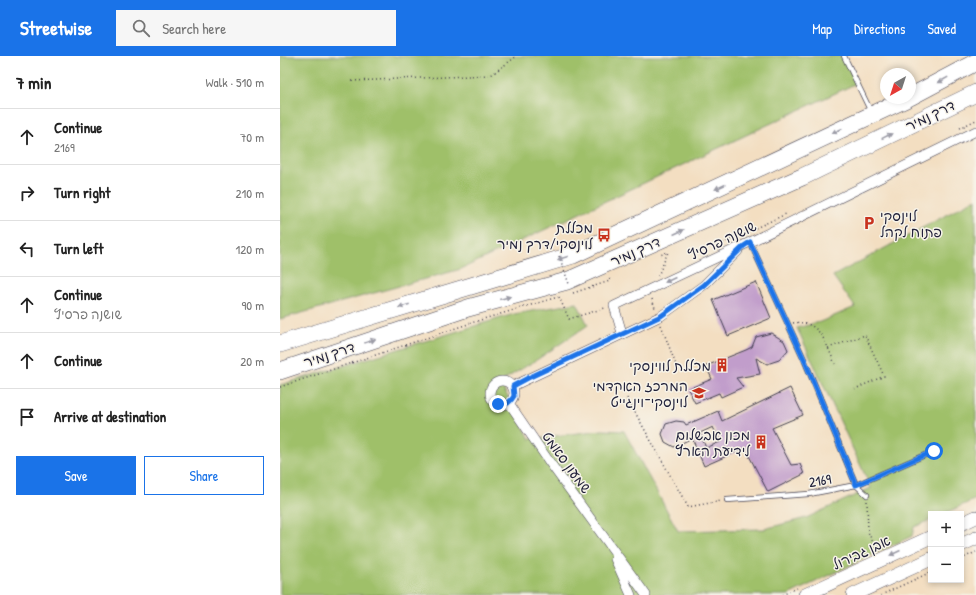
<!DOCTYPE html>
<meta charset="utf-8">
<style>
body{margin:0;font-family:"Patrick Hand","Playpen Sans Hebrew",sans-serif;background:#f6f6f6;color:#222}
.controls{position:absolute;right:12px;bottom:12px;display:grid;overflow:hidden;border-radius:0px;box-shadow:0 2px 6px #0003}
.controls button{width:36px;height:36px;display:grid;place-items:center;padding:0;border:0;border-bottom:1px solid #e0e0e0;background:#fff;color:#222;font:20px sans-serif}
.compass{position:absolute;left:600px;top:12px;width:36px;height:36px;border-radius:50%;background:#fff;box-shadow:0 2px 6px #0003;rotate:219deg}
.stop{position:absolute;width:12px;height:12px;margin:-9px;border:3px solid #1a73e8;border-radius:50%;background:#fff}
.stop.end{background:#1a73e8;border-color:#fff;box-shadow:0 1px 4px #0008}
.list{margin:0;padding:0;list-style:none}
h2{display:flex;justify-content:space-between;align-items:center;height:52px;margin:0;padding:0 16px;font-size:17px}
h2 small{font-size:13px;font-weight:400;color:#767676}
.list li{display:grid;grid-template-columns:26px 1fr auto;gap:12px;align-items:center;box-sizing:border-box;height:56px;padding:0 16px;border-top:1px solid #e0e0e0}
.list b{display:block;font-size:15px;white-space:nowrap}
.list p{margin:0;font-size:13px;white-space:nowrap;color:#767676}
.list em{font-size:13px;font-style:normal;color:#767676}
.actions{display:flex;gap:8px;padding:12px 16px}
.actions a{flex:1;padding:9px 0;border:1px solid #1a73e8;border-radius:0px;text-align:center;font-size:14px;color:#1a73e8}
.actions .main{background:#1a73e8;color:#fff}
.icon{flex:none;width:22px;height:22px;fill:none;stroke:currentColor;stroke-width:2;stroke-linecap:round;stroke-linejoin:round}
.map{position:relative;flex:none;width:696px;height:539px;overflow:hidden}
header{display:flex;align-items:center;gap:24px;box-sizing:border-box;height:56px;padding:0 20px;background:#1a73e8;color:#fff}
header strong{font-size:19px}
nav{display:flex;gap:22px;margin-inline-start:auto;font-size:14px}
.search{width:280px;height:36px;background:#f6f6f6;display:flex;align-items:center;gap:10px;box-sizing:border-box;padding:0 14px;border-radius:0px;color:#767676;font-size:15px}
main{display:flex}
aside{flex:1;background:#fff}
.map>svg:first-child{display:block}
.green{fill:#9fc069;stroke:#607152}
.building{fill:#c19dcb;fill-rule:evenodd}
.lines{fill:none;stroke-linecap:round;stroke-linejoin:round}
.lane-casing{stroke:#413e4f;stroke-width:6}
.street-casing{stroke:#413e4f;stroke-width:10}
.secondary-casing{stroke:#413e4f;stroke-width:14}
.highway-casing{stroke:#413e4f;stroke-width:18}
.path{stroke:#413e4f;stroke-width:1.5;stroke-dasharray:1 3;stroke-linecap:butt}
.lane{stroke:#fff;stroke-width:4.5}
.street{stroke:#fff;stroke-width:9}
.secondary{stroke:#fff;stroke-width:13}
.highway{stroke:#fff;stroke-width:17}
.path-bridge{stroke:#413e4f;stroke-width:1.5;stroke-dasharray:1 3;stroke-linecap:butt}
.oneway{fill:#9c9ca7}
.route{stroke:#1a73e8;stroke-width:5}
.labels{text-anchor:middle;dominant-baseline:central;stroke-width:3;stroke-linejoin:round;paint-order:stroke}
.street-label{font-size:14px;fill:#22223b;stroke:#f7f3e8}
.poi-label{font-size:14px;fill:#22223b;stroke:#f7f3e8;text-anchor:end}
</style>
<header>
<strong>Streetwise</strong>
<div class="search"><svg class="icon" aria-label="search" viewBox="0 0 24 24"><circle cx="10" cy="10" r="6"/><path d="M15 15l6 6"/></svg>Search here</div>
<nav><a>Map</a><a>Directions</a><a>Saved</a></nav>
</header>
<main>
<aside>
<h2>7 min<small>Walk · 510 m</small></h2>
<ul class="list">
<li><svg class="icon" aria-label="ahead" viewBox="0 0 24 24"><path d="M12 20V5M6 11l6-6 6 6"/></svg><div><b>Continue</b><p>2169</p></div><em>70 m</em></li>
<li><svg class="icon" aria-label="right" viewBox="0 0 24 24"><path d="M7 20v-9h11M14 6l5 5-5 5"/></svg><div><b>Turn right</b></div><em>210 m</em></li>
<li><svg class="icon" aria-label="left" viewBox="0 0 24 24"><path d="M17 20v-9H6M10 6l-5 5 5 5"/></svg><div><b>Turn left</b></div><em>120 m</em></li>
<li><svg class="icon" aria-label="ahead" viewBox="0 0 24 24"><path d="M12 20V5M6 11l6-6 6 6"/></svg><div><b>Continue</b><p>שושנה פרסיץ</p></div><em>90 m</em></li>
<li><svg class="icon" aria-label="ahead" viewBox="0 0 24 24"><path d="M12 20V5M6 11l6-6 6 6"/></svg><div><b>Continue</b></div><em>20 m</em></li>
<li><svg class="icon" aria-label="arrive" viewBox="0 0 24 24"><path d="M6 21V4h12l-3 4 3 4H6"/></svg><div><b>Arrive at destination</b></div></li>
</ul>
<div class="actions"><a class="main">Save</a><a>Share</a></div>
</aside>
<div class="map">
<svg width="696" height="539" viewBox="0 0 696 539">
<rect width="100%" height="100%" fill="#f7f3e8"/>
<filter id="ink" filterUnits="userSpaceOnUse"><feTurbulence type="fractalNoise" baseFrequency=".025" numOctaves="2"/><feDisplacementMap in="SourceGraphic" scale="8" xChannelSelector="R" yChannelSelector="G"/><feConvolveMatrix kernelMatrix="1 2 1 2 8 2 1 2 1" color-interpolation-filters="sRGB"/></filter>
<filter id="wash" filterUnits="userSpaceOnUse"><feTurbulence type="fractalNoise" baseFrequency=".012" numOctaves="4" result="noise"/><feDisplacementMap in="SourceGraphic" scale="16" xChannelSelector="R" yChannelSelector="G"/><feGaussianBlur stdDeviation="0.9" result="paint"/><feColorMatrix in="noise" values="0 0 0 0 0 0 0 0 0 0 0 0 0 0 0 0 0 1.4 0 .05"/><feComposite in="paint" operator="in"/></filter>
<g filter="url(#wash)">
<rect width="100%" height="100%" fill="#f3dec1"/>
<path class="green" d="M0 0H563L577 27 181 213 0 263Z
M696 143V443L663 458H651V464L634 471 632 480 508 539H0V329L234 258 297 247 308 269 258 303 225 323 221 328 250 383 322 374 344 375 398 475 484 473 526 462 591 432 517 272 540 266 575 251 553 220Z"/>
<g id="blocks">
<path class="building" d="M476 226 491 262 448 280 433 244Z
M491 277 504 285 508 294 499 304 487 308 476 302 480 318 456 322 463 331 441 341 439 337 415 347 408 333 432 323 426 310 466 294 472 291 476 281Z
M510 332 523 359 492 372 511 409 520 408 524 418 488 436 465 392 424 410 412 382 394 391 385 386 382 378 386 368 396 365 404 366 406 369 438 355 442 365ZM433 371 440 386 426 392 420 377Z"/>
</g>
</g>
<g filter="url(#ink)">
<use href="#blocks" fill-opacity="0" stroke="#413e4f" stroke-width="1"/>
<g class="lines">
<g class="lane-casing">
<path id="lane" d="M564 0 591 56
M470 186 524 303 576 429 587 439
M447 444 529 438 576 429 654 395"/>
</g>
<g class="street-casing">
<path id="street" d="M342 277 334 250 470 186 696 75
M210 337a12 12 0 1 1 24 0a12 12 0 1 1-24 0Z
M233 330 381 260 424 229 458 195
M229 347 268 404 366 539
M335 503 351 539"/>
</g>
<g class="secondary-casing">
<path id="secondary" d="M681 468 696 461
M681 489 696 482
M525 539 651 481
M573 539 651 503"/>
</g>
<g class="highway-casing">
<path id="highway" d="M630 41 696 6
M0 288 293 199 628 42
M0 315 188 252 287 225 522 121 696 37"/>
</g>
<path class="path" d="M72 25 211 19 237 0
M680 72 696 64
M441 190V188L506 158
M378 220 388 196 380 199
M293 237 330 225 329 220
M279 241 289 263 325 252
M372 243 375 252
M513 267C540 263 546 288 555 308
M381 269 396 309
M548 292 585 279 604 320 575 333
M0 331 200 264 278 241
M347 342 408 451 441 445
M587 445 588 476 597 495
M681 503 696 496
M502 539 517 532
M601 539 651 516"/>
<use href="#lane" class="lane"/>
<use href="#street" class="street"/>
<use href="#secondary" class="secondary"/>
<use href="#highway" class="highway"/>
<path class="path-bridge" d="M279 200 289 228"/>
</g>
<defs><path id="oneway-solid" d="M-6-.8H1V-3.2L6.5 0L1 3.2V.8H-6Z"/></defs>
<g class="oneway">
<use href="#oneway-solid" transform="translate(663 24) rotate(151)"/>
<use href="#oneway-solid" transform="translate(557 75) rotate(155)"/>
<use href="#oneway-solid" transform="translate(607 80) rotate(-26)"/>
<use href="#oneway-solid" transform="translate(440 131) rotate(155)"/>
<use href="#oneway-solid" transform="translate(399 176) rotate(-24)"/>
<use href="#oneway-solid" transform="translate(283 202) rotate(163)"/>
<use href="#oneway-solid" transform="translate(390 224) rotate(155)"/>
<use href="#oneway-solid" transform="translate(225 242) rotate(-15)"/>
<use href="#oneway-solid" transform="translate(124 250) rotate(163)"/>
<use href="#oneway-solid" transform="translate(90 285) rotate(-19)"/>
<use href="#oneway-solid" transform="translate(615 497) rotate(156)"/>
</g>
</g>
<g class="lines" filter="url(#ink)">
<path class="route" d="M218 348C225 350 230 347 234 340L233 330 248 322 381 260 424 229 464 190 470 186 524 303 576 429 654 395"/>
</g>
<defs>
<g id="parking-bare" transform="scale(1.08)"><path d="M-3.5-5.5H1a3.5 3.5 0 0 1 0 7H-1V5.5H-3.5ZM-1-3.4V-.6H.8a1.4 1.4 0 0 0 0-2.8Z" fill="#c8321e" stroke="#f7f3e8" stroke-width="2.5" paint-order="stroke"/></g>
<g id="bus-bare" transform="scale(1.08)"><path d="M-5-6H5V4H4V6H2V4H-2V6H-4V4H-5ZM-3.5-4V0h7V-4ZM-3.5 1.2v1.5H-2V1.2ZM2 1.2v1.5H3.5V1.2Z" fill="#c8321e" stroke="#f7f3e8" stroke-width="2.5" paint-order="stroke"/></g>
<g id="building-bare" transform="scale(1.08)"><path d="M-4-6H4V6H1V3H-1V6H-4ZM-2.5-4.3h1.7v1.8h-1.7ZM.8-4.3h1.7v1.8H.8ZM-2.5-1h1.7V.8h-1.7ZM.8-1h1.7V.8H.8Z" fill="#c8321e" stroke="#f7f3e8" stroke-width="2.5" paint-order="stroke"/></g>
<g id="university-bare" transform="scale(1.08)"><path d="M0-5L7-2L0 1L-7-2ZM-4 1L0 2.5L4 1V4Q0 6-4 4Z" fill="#c8321e" stroke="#f7f3e8" stroke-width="2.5" paint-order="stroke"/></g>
</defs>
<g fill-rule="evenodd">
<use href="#parking-bare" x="589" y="167"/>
<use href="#bus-bare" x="324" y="179"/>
<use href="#building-bare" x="442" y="309"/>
<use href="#university-bare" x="419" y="337"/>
<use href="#building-bare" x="481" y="386"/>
</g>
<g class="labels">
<g class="street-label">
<text transform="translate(650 59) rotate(-26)">דרך נמיר</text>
<text transform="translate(442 184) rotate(-25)">שושנה פרסיץ</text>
<text transform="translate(355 195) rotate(-24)">דרך נמיר</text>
<text transform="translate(49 298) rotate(-18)">דרך נמיר</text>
<text transform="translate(287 406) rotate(54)">שמעון סאמט</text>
<text transform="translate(540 424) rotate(-9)">2169</text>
<text transform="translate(581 496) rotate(-25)">אבן גבירול</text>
</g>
<g class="poi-label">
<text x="600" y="159" text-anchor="start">לוינסקי<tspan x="600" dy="16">פתוח לקהל</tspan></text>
<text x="313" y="171">מכללת<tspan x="313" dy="16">לוינסקי/דרך נמיר</tspan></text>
<text x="431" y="309">מכללת לווינסקי</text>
<text x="408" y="329">המרכז האקדמי<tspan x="408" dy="16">לוינסקי־וינגייט</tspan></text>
<text x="470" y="378">מכון אבשלום<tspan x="470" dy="16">לידיעת הארץ</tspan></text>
</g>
</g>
</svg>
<div class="controls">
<button>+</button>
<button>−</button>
</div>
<svg class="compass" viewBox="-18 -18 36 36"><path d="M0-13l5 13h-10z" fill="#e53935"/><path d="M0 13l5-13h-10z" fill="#767676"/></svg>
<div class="stop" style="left:654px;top:395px"></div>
<div class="stop end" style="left:218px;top:348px"></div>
</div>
</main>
